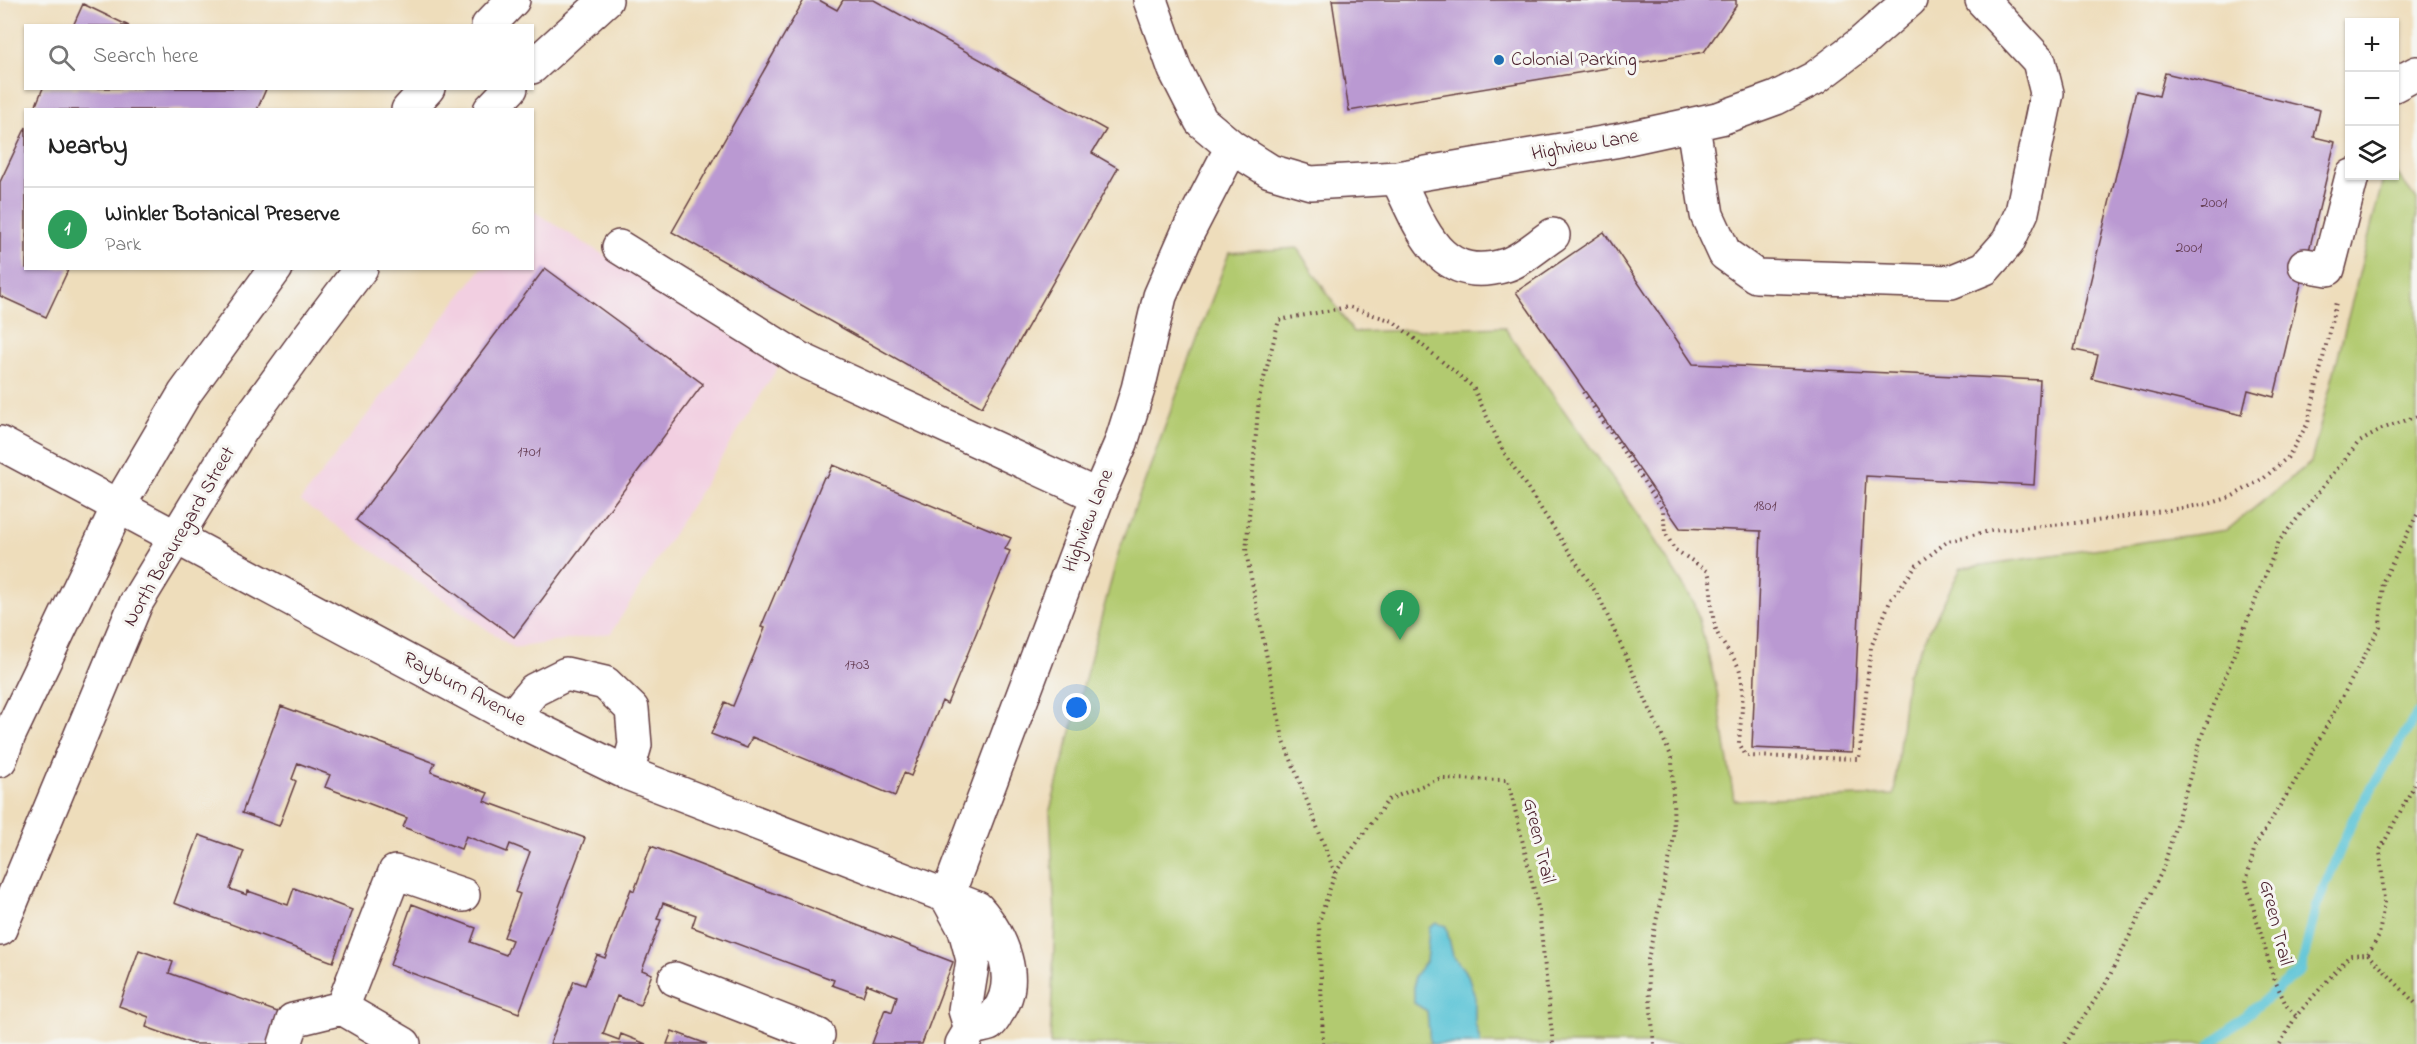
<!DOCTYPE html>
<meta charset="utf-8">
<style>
body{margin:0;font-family:"Indie Flower",sans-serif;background:#f6f6f6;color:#222}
.controls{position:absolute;right:18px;top:18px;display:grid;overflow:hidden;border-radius:0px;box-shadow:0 2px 4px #0004}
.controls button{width:54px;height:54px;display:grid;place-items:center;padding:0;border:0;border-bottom:2px solid #e0e0e0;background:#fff;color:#222;font:30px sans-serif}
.you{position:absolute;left:1077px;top:708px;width:21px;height:21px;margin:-15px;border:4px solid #fff;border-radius:50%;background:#1a73e8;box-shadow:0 0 0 9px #1a73e833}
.badge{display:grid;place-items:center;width:39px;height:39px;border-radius:50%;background:#2563eb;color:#fff;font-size:20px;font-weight:700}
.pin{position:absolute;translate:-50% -50px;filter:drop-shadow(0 2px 3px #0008)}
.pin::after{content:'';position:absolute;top:32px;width:21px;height:18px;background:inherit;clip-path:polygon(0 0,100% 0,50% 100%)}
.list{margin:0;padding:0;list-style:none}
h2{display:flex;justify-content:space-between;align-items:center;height:78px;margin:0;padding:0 24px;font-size:26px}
h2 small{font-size:20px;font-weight:400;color:#767676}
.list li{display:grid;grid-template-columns:39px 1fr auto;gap:18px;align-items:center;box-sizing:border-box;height:84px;padding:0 24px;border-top:2px solid #e0e0e0}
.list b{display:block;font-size:22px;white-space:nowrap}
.list p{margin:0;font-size:20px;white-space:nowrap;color:#767676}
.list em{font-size:20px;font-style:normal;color:#767676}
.icon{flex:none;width:33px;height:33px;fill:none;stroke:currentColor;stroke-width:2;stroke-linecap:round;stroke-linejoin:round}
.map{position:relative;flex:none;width:2417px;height:1044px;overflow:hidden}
.search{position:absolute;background:#fff;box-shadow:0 2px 4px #0004;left:24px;top:24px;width:510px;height:66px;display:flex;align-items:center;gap:15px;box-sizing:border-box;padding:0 21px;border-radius:0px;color:#767676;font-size:22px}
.panel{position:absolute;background:#fff;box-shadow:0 2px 4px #0004;left:24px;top:108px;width:510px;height:162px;border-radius:0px}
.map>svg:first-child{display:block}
.built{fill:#f2cfe1}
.green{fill:#b2ca6f;stroke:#7e744d;stroke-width:1.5}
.water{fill:#5bc4d7;stroke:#527281;stroke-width:1.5}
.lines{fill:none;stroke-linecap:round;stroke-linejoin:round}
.stream{stroke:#5bc4d7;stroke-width:10}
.building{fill:#ba99d2}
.minor-casing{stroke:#633c41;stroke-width:36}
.major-casing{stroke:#633c41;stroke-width:36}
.path{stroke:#633c41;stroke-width:4;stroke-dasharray:1.5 4.5;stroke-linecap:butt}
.minor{stroke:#fff;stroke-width:33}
.major{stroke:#fff;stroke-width:33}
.poi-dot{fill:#1f6fb2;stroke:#f6f6f2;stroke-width:2}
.labels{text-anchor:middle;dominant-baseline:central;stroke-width:6;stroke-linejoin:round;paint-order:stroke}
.number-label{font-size:16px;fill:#663e55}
.poi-label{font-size:20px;fill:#4a1f2b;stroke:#f6f6f2;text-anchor:start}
.street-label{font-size:20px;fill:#4a1f2b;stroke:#f6f6f2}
</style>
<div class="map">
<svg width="2417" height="1044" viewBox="0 0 2417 1044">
<rect width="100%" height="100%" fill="#f6f6f2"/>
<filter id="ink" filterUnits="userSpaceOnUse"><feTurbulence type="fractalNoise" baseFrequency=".0167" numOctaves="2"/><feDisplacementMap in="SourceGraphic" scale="12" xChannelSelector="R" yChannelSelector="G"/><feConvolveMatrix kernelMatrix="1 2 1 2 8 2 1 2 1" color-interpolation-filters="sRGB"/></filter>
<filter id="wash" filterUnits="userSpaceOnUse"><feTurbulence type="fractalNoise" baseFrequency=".008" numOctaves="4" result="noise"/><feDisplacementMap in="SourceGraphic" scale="24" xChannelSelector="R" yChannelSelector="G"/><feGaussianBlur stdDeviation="1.35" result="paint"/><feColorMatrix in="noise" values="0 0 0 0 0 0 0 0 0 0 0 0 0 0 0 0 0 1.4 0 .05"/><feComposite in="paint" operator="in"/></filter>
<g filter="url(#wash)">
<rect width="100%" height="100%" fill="#edb"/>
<path class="built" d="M533 211 780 364 611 633 514 648 300 501 481 269 532 268Z"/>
<path class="green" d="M2395 171 2417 200V1044H1050L1055 919 1050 810 1119 551 1229 253 1297 248 1353 332 1504 327 1639 515 1695 604 1716 686 1734 800 1894 795 1907 675 1961 568 2227 530 2311 462 2384 176H2394Z"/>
<path class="water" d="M1436 923 1446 926 1453 956 1468 975 1475 997V1023L1481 1044H1430L1427 1011 1414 1003V976L1426 962 1429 928Z"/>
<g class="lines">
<path class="stream" d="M2211 1044 2301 970 2316 907 2353 819 2417 714"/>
</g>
<g id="blocks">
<path class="building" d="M804 0H819L837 10 843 0H874L1106 130 1092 153 1118 168 982 407 672 232Z
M1332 0H1736V6L1704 52 1349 111Z
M83 4 129 26H73Z
M2165 73 2320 110 2314 137 2335 142 2274 397 2248 390 2242 415 2092 379 2098 355 2074 350 2136 91 2159 96Z
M43 88H264L266 89 257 110H34Z
M26 127V268H69L46 317 0 296V182Z
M1604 232 1693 364 2040 380 2034 485 1866 476 1852 752 1752 748 1761 531 1680 528 1516 292Z
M545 268 703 384 514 637 356 520Z
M833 465 1011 538 1005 549 1010 551 947 704 942 701 911 776 904 773 895 796 752 737 747 748 711 734 725 702 733 706 765 628 761 627 824 477 827 478Z
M281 706 435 763 431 772 488 793 484 801 585 838 519 1013 390 965 412 904 476 928 471 942 506 955 512 940 504 937 520 894 515 892 530 852 510 844 507 852 466 836 461 849 403 827 407 818 325 787 330 775 298 763 292 779 296 781 279 826 242 813Z
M199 835 244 851 230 889 247 895 248 891 288 905 294 888 352 910 333 962 174 903Z
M651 846 953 962 922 1044H872L885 1009 892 1012 897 996 867 984 863 996 832 985 834 980 692 927 696 915 663 903 657 919 661 920 642 970 652 974 640 1005 617 996 603 1034 619 1040 621 1034 646 1044H550L574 981 585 985 597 955 605 958 631 889 634 891Z
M139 950 173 962 169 973 283 1014 272 1044H193L146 1027 149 1017 119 1006Z
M672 1031 707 1044H667Z"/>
</g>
</g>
<g filter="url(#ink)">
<use href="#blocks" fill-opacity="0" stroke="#633c41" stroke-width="1.5"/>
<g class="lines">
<g class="minor-casing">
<path id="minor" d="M1150 0 1175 70 1201 121 1232 147 1270 171 1311 183 1397 178 1620 140 1721 118 1776 98 1815 78 1860 44 1910 0
M2394 85 2417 73
M1693 126 1707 215 1725 254 1756 276 1951 282 1985 268 2008 242 2022 212 2047 93 2039 61 1982 0
M1397 178C1421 226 1438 286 1506 265 1522 260 1539 244 1553 235
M619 247 798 358 1098 496
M2305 265 2328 269 2352 176
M0 443 512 717 627 773 977 908C1001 935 1022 980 997 1013 995 1017 992 1022 989 1024 983 1026 976 1027 971 1029L962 1044
M512 717 534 690 566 674 605 683 632 709 635 745 627 773
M947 897 1098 496 1121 443 1138 389 1160 296 1188 232 1232 147
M947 897 965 930 973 960 965 1010 971 1029
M675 979 818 1035 815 1044
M342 1008 404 1044
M285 1044 293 1020 342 1008 395 872 463 895"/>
</g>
<g class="major-casing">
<path id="major" d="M488 26 513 0
M532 67 606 0
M408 110 428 88
M490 110 511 88
M0 760 9 735 119 505 185 393 276 268
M0 929 136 603 242 429 308 338 361 268"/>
</g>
<path class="path" d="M1583 392 1663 510 1665 532 1674 549 1708 571C1713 589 1710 608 1715 626 1719 642 1731 652 1738 666 1747 684 1740 723 1739 743L1746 756 1859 759 1871 647 1891 599 1917 565 1948 541 1989 531 2096 521 2208 504 2231 497 2264 478 2288 457 2308 423 2336 302
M2417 515 2383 581 2380 627 2307 762 2255 846 2246 882 2273 976 2286 1005 2296 1016 2350 955 2368 954 2379 936 2384 902 2380 850 2417 780
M1335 873 1283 739 1246 552 1259 398 1279 320 1348 307 1393 321 1473 387 1503 451 1599 597 1672 758 1674 837 1647 964 1654 1044
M2368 954 2417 1005
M1323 1044 1319 922 1335 873 1388 800 1438 779 1508 780 1539 911 1553 1044
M2065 1044 2105 985 2163 869 2202 735 2279 541 2358 443 2382 429 2417 416
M2280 1044 2296 1016"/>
<use href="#minor" class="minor"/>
<use href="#major" class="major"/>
</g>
</g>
<circle class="poi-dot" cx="1499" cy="60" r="6"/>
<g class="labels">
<g class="number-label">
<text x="2214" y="203">2001</text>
<text x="2189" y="248">2001</text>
<text x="529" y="452">1701</text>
<text x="1765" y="506">1801</text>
<text x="857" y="665">1703</text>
</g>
<g class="poi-label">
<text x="1511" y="60">Colonial Parking</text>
</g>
<g class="street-label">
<text transform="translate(1585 146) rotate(-10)">Highview Lane</text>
<text transform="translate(1089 521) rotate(-69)">Highview Lane</text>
<text transform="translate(180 537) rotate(-60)">North Beauregard Street</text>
<text transform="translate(464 690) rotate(28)">Rayburn Avenue</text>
<text transform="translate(1538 841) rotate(77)">Green Trail</text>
<text transform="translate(2275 923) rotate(76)">Green Trail</text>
</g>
</g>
</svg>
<div class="controls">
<button>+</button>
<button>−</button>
<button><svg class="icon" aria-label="layers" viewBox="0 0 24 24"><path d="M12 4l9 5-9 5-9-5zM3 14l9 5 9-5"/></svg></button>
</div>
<div class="you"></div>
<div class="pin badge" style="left:1400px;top:640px;background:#2e9e5b">1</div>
<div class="search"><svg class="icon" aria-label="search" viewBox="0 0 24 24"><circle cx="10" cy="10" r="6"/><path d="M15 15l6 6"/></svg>Search here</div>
<section class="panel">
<h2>Nearby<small></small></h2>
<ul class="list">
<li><span class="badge" style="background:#2e9e5b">1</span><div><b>Winkler Botanical Preserve</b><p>Park</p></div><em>60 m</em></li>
</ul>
</section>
</div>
